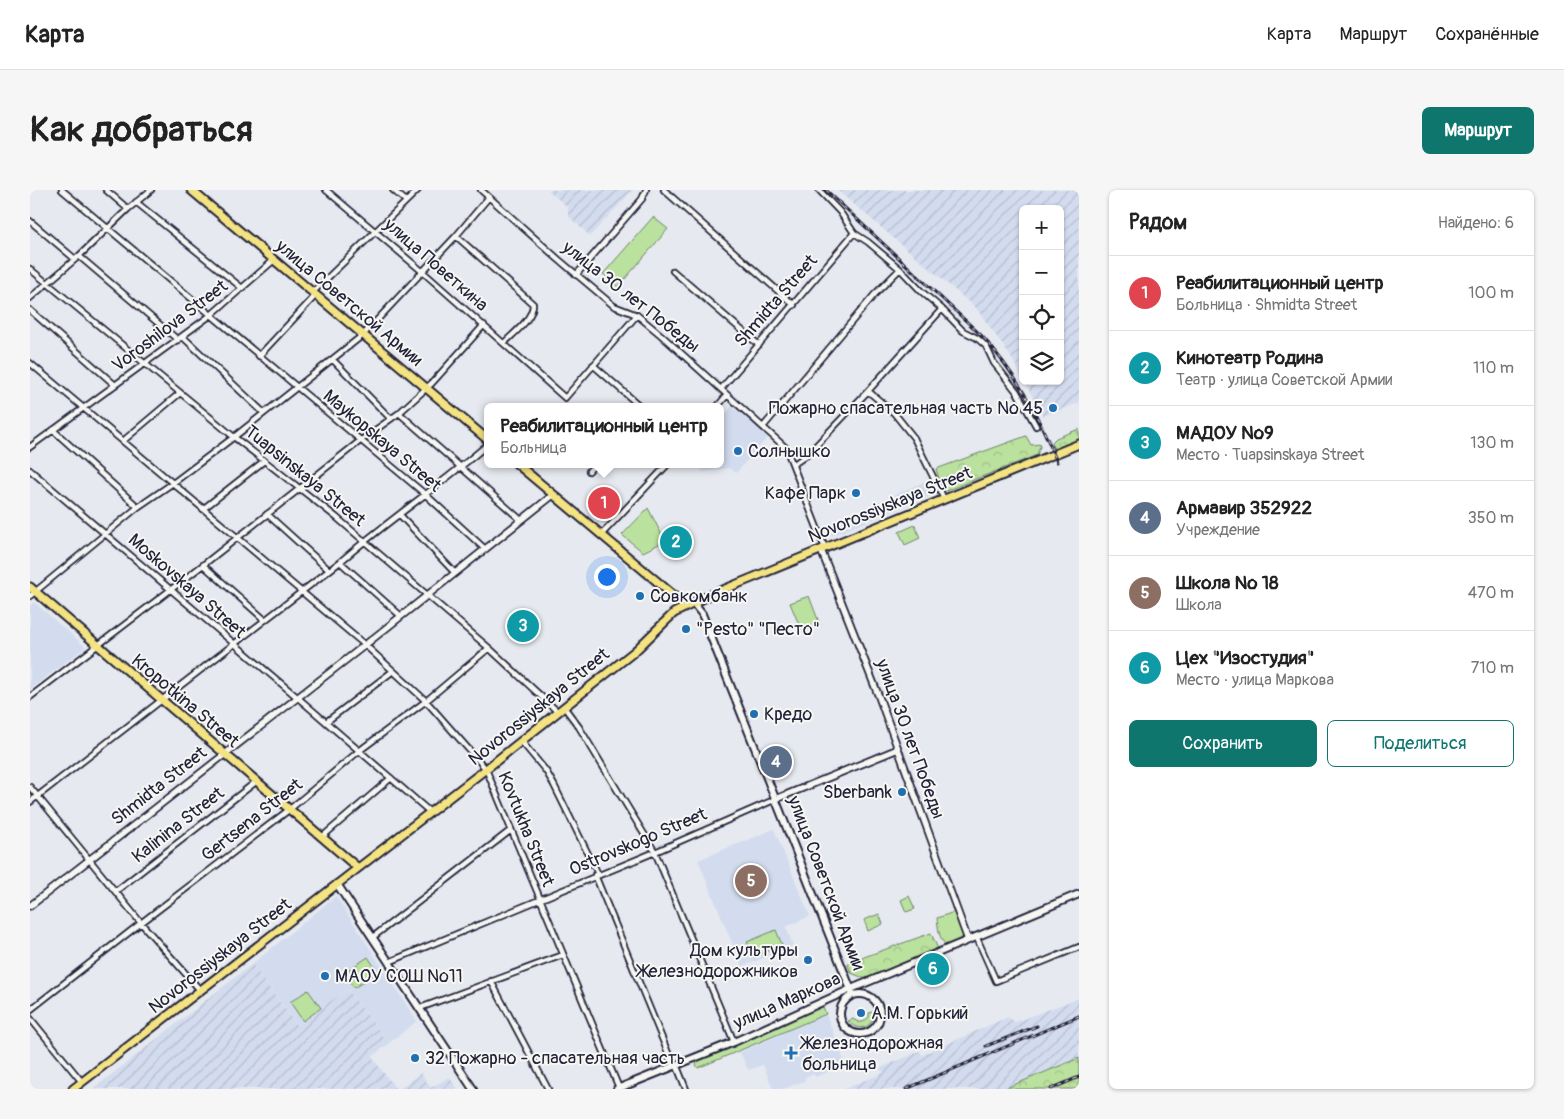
<!DOCTYPE html>
<html lang="ru">
<meta charset="utf-8">
<style>
body{margin:0;font-family:Pangolin,sans-serif;background:#f6f6f6;color:#222}
.controls{position:absolute;right:15px;top:15px;display:grid;overflow:hidden;border-radius:8px;box-shadow:0 1px 4px #0004}
.controls button{width:45px;height:45px;display:grid;place-items:center;padding:0;border:0;border-bottom:1px solid #e0e0e0;background:#fff;color:#222;font:25px sans-serif}
.you{position:absolute;left:576px;top:386px;width:18px;height:18px;margin:-12px;border:4px solid #fff;border-radius:50%;background:#1a73e8;box-shadow:0 0 0 8px #1a73e833}
.badge{display:grid;place-items:center;width:32px;height:32px;border-radius:50%;background:#0f766e;color:#fff;font-size:16px;font-weight:700}
.pin{position:absolute;translate:-50% -50%;border:2px solid #fff;box-shadow:0 1px 5px #0006}
.popup{position:absolute;left:454px;top:213px;width:240px;height:65px;box-sizing:border-box;display:grid;place-content:center;border-radius:8px;background:#fff;filter:drop-shadow(0 1px 4px #0005);font-size:16px;white-space:nowrap;color:#767676}
.popup b{font-size:19px;color:#222}
.popup::after{content:'';position:absolute;left:50%;top:100%;margin-left:-10px;border:10px solid transparent;border-top-color:#fff}
.list{margin:0;padding:0;list-style:none}
h2{display:flex;justify-content:space-between;align-items:center;height:65px;margin:0;padding:0 20px;font-size:21px}
h2 small{font-size:16px;font-weight:400;color:#767676}
.list li{display:grid;grid-template-columns:32px 1fr auto;gap:15px;align-items:center;box-sizing:border-box;height:75px;padding:0 20px;border-top:1px solid #e0e0e0}
.list b{display:block;font-size:19px;white-space:nowrap}
.list p{margin:0;font-size:16px;white-space:nowrap;color:#767676}
.list em{font-size:16px;font-style:normal;color:#767676}
.actions{display:flex;gap:10px;padding:15px 20px}
.actions a{flex:1;padding:11px 0;border:1px solid #0f766e;border-radius:8px;text-align:center;font-size:18px;color:#0f766e}
.actions .main{background:#0f766e;color:#fff}
.icon{flex:none;width:28px;height:28px;fill:none;stroke:currentColor;stroke-width:2;stroke-linecap:round;stroke-linejoin:round}
.map{position:relative;flex:none;width:1049px;height:899px;overflow:hidden;border-radius:8px}
header{display:flex;align-items:center;gap:30px;box-sizing:border-box;height:70px;padding:0 25px;background:#fff;border-bottom:1px solid #e0e0e0}
header strong{font-size:24px}
nav{display:flex;gap:28px;margin-inline-start:auto;font-size:18px}
.intro{display:flex;align-items:center;justify-content:space-between;box-sizing:border-box;height:120px;padding:0 30px}
h1{margin:0;font-size:35px}
.button{padding:12px 22px;border-radius:8px;background:#0f766e;color:#fff;font-size:18px;font-weight:700}
main{display:flex;gap:30px;padding:0 30px}
aside{flex:1;background:#fff;border-radius:8px;box-shadow:0 1px 4px #0004}
.map>svg:first-child{display:block}
.built{fill:#d3dcee}
.industrial{fill:url(#industrial-furrows)}
.green{fill:#bae19d;stroke:#6e826c}
.forest{fill:url(#forest-crowns);stroke:#6e826c}
.lines{fill:none;stroke-linecap:round;stroke-linejoin:round}
.minor-casing{stroke:#22223b;stroke-width:8}
.tertiary-casing{stroke:#22223b;stroke-width:9}
.secondary-casing{stroke:#22223b;stroke-width:10}
.primary-casing{stroke:#22223b;stroke-width:11}
.minor{stroke:#f6f6f2;stroke-width:4.5}
.tertiary{stroke:#f6f6f2;stroke-width:5.5}
.secondary{stroke:#f6f6f2;stroke-width:6}
.primary{stroke:#f4e382;stroke-width:7}
.rail-casing{stroke:#22223b;stroke-width:3}
.rail{stroke:#f6f6f2;stroke-width:1;stroke-dasharray:4;stroke-linecap:butt}
.poi-dot{fill:#1f6fb2;stroke:#f6f6f2;stroke-width:2}
.labels{text-anchor:middle;dominant-baseline:central;stroke-width:4;stroke-linejoin:round;paint-order:stroke}
.street-label{font-size:18px;fill:#22223b;stroke:#f6f6f2}
.poi-label{font-size:18px;fill:#22223b;stroke:#f6f6f2;text-anchor:start}
</style>
<header>
<strong>Карта</strong>
<nav><a>Карта</a><a>Маршрут</a><a>Сохранённые</a></nav>
</header>
<div class="intro"><h1>Как добраться</h1><a class="button">Маршрут</a></div>
<main>
<div class="map">
<svg width="1049" height="899" viewBox="0 0 1049 899">
<defs>
<pattern id="industrial-furrows" width="10" height="10" patternUnits="userSpaceOnUse" patternTransform="scale(1.25)"><rect width="10" height="10" fill="#d3dcee"/><path d="M-1 1l2-2M0 10L10 0M9 11l2-2" fill="none" stroke="#b5bccd"/></pattern>
<pattern id="forest-crowns" width="20" height="18" patternUnits="userSpaceOnUse" patternTransform="scale(1.25)"><rect width="20" height="18" fill="#bae19d"/><path d="M2 6a3 3 0 1 1 6 0M12 15a3 3 0 1 1 6 0" fill="none" stroke="#a0c188"/></pattern>
</defs>
<rect width="100%" height="100%" fill="#e6eaf0"/>
<filter id="ink" filterUnits="userSpaceOnUse"><feTurbulence type="fractalNoise" baseFrequency=".02" numOctaves="2"/><feDisplacementMap in="SourceGraphic" scale="10" xChannelSelector="R" yChannelSelector="G"/><feConvolveMatrix kernelMatrix="1 2 1 2 8 2 1 2 1" color-interpolation-filters="sRGB"/></filter>
<g filter="url(#ink)">
<path class="built" d="M702 216 738 247 706 283 699 278 672 282 669 274H690V230Z
M902 288 908 303 801 346 798 335Z
M4 412 56 457 0 499V416Z
M744 639 780 726 756 737 763 755 712 777 668 670Z
M306 706 387 831 359 853 317 799 267 836 222 774Z
M796 824 816 875 807 878 805 875 797 879 798 882 785 887 784 884 775 887 776 890 754 899H743L733 875 718 880 710 862Z"/>
<path class="industrial" d="M518 0H603L560 46 538 26V18Z
M807 0H1049V213L1013 226 994 191H1030V19H993V189L979 164 946 118Z
M222 774 267 836 317 799 359 853 342 867 366 899H63Z
M1049 808V884L1014 899H814L855 882 848 879 890 861 892 865 978 827 985 832Z
M391 883 401 898 419 887 428 899H369Z"/>
<path class="green" d="M623 27 638 39 588 97 573 84Z
M618 318 635 351 613 362 592 345Z
M885 335 890 348 875 355 869 342Z
M779 406 790 435 772 442 760 413Z
M879 706 885 719 876 722 871 710Z
M924 722 934 746 933 750 917 756C909 750 908 738 907 728Z
M849 724 853 734 838 741 834 730Z
M746 740 752 755 724 767 717 752Z
M338 767 348 782 324 798 314 783Z
M278 800 291 818 273 831 260 812Z
M790 817H793L796 824 668 878 666 875 667 871Z
M845 821V827L838 836C830 839 824 838 818 831L823 829 828 832H833L839 827V823Z"/>
<path class="forest" d="M1049 239V251L1030 259 1023 258 1022 252 1026 248Z
M996 246 1001 255 1011 254 1007 265 913 302 906 279Z
M901 743 908 759 836 789 821 783 818 775 820 772Z
M1049 868V899H974Z"/>
<g class="lines">
<g class="minor-casing">
<path id="minor" d="M32 0 396 305 455 359
M76 0 98 19
M296 0 393 82 535 208 607 125
M363 0 376 11
M451 0 528 69 584 116 607 125 631 145 756 258 795 358
M634 0 764 115
M789 0 810 22 824 43 838 52 870 79 891 101 912 119 933 141 947 148 956 156 964 173 987 202 1006 236
M106 12 212 98
M0 31 45 69
M426 46 503 114C503 129 484 143 474 153
M49 66 148 150
M0 79 204 247 306 327 459 458 528 522
M643 81 729 155
M546 85 612 9 616 0
M283 102 388 0
M0 108 49 66 98 19 121 0
M0 120 85 195
M153 147 234 223
M229 166 286 105
M303 170 361 229
M0 173 335 455 396 511 456 579 589 898
M563 175 611 217
M691 199 824 43
M838 201 864 223 884 248 914 309
M687 217 697 205
M369 223 491 330
M733 237 845 104 870 79
M23 240 108 317
M93 251 150 203
M0 257 181 125 244 70
M764 274 777 265 838 201 912 119
M0 280 267 507 400 622
M559 281 565 274
M173 319 234 271
M237 324 299 380
M370 325 425 383
M571 345 638 274
M310 372 371 426
M173 375 235 430
M0 406 108 317 143 293 204 247 333 145 426 46 459 7
M0 507 173 375 330 251 369 223 402 193 454 135
M534 517 549 537 625 662 704 852
M296 532 363 481
M491 551 516 581 524 595 568 684
M0 597 111 733 170 800
M0 612 310 372C357 331 410 296 458 254
M292 647 361 588
M565 685 643 875
M86 701 227 591
M946 746 966 791 1049 757
M343 747 481 640
M359 772 625 662 746 609
M461 791 518 899
M390 818 533 765
M0 820 111 733 260 619 329 561 396 511 459 458
M0 828 52 892
M646 874 656 899"/>
</g>
<g class="tertiary-casing">
<path id="tertiary" d="M791 360 849 507 938 750
M746 609 868 559
M0 716 335 455 523 305"/>
</g>
<g class="secondary-casing">
<path id="secondary" d="M664 414 672 424 823 805
M307 694 443 899
M810 824a20 20 0 1 1 40 0a20 20 0 1 1-40 0Z
M587 899 704 852 821 799 1049 704"/>
</g>
<g class="primary-casing">
<path id="primary" d="M161 0 458 250
M487 274 642 404 664 414
M0 397 328 678
M43 899 456 579 605 461 644 423 678 406 1049 254"/>
</g>
<use href="#minor" class="minor"/>
<use href="#tertiary" class="tertiary"/>
<use href="#secondary" class="secondary"/>
<use href="#primary" class="primary"/>
<g class="rail-casing">
<path id="rail" d="M796 0 951 145C987 185 1007 222 1027 272
M956 856 1007 836
M876 899 1049 826
M1021 899 1049 887"/>
</g>
<use href="#rail" class="rail"/>
</g>
</g>
<g class="poi-dot">
<circle cx="1023" cy="218" r="5"/>
<circle cx="708" cy="261" r="5"/>
<circle cx="826" cy="303" r="5"/>
<circle cx="610" cy="406" r="5"/>
<circle cx="656" cy="439" r="5"/>
<circle cx="724" cy="524" r="5"/>
<circle cx="872" cy="602" r="5"/>
<circle cx="778" cy="770" r="5"/>
<circle cx="295" cy="786" r="5"/>
<circle cx="831" cy="823" r="5"/>
<path d="M758.5 855.5h5v5h5v5h-5v5h-5v-5h-5v-5h5z"/>
<circle cx="385" cy="868" r="5"/>
</g>
<g class="labels">
<g class="street-label">
<text transform="translate(406 75) rotate(41)">улица Поветкина</text>
<text transform="translate(601 107) rotate(38)">улица 30 лет Победы</text>
<text transform="translate(746 111) rotate(-49)">Shmidta Street</text>
<text transform="translate(319 113) rotate(40)">улица Советской Армии</text>
<text transform="translate(140 136) rotate(-37)">Voroshilova Street</text>
<text transform="translate(352 251) rotate(40)">Maykopskaya Street</text>
<text transform="translate(275 286) rotate(39)">Tuapsinskaya Street</text>
<text transform="translate(860 315) rotate(-22)">Novorossiyskaya Street</text>
<text transform="translate(157 396) rotate(41)">Moskovskaya Street</text>
<text transform="translate(155 511) rotate(40)">Kropotkina Street</text>
<text transform="translate(509 517) rotate(-39)">Novorossiyskaya Street</text>
<text transform="translate(880 549) rotate(70)">улица 30 лет Победы</text>
<text transform="translate(129 596) rotate(-38)">Shmidta Street</text>
<text transform="translate(222 630) rotate(-38)">Gertsena Street</text>
<text transform="translate(148 635) rotate(-38)">Kalinina Street</text>
<text transform="translate(496 639) rotate(68)">Kovtukha Street</text>
<text transform="translate(608 652) rotate(-23)">Ostrovskogo Street</text>
<text transform="translate(796 693) rotate(69)">улица Советской Армии</text>
<text transform="translate(190 766) rotate(-38)">Novorossiyskaya Street</text>
<text transform="translate(757 811) rotate(-24)">улица Маркова</text>
</g>
<g class="poi-label">
<text x="1013" y="218" text-anchor="end">Пожарно спасательная часть № 45</text>
<text x="718" y="261">Солнышко</text>
<text x="816" y="303" text-anchor="end">Кафе Парк</text>
<text x="620" y="406">Совкомбанк</text>
<text x="666" y="439">"Pesto" "Песто"</text>
<text x="734" y="524">Кредо</text>
<text x="862" y="602" text-anchor="end">Sberbank</text>
<text x="768" y="760" text-anchor="end">Дом культуры<tspan x="768" dy="21">Железнодорожников</tspan></text>
<text x="305" y="786">МАОУ СОШ №11</text>
<text x="841" y="823">А.М. Горький</text>
<text x="772" y="853">Железнодорожная<tspan x="772" dy="21">больница</tspan></text>
<text x="395" y="868">32 Пожарно - спасательная часть</text>
</g>
</g>
</svg>
<div class="controls">
<button>+</button>
<button>−</button>
<button><svg class="icon" aria-label="locate" viewBox="0 0 24 24"><circle cx="12" cy="12" r="6"/><path d="M12 2v4M12 18v4M2 12h4M18 12h4"/></svg></button>
<button><svg class="icon" aria-label="layers" viewBox="0 0 24 24"><path d="M12 4l9 5-9 5-9-5zM3 14l9 5 9-5"/></svg></button>
</div>
<div class="you"></div>
<div class="pin badge" style="left:574px;top:313px;background:#e0444e">1</div>
<div class="popup"><b>Реабилитационный центр</b>Больница</div>
<div class="pin badge" style="left:646px;top:352px;background:#0f9aa8">2</div>
<div class="pin badge" style="left:493px;top:436px;background:#0f9aa8">3</div>
<div class="pin badge" style="left:746px;top:572px;background:#5c6f8a">4</div>
<div class="pin badge" style="left:721px;top:691px;background:#8d6e63">5</div>
<div class="pin badge" style="left:903px;top:779px;background:#0f9aa8">6</div>
</div>
<aside>
<h2>Рядом<small>Найдено: 6</small></h2>
<ul class="list">
<li><span class="badge" style="background:#e0444e">1</span><div><b>Реабилитационный центр</b><p>Больница · Shmidta Street</p></div><em>100 m</em></li>
<li><span class="badge" style="background:#0f9aa8">2</span><div><b>Кинотеатр Родина</b><p>Театр · улица Советской Армии</p></div><em>110 m</em></li>
<li><span class="badge" style="background:#0f9aa8">3</span><div><b>МАДОУ №9</b><p>Место · Tuapsinskaya Street</p></div><em>130 m</em></li>
<li><span class="badge" style="background:#5c6f8a">4</span><div><b>Армавир 352922</b><p>Учреждение</p></div><em>350 m</em></li>
<li><span class="badge" style="background:#8d6e63">5</span><div><b>Школа № 18</b><p>Школа</p></div><em>470 m</em></li>
<li><span class="badge" style="background:#0f9aa8">6</span><div><b>Цех &quot;Изостудия&quot;</b><p>Место · улица Маркова</p></div><em>710 m</em></li>
</ul>
<div class="actions"><a class="main">Сохранить</a><a>Поделиться</a></div>
</aside>
</main>
